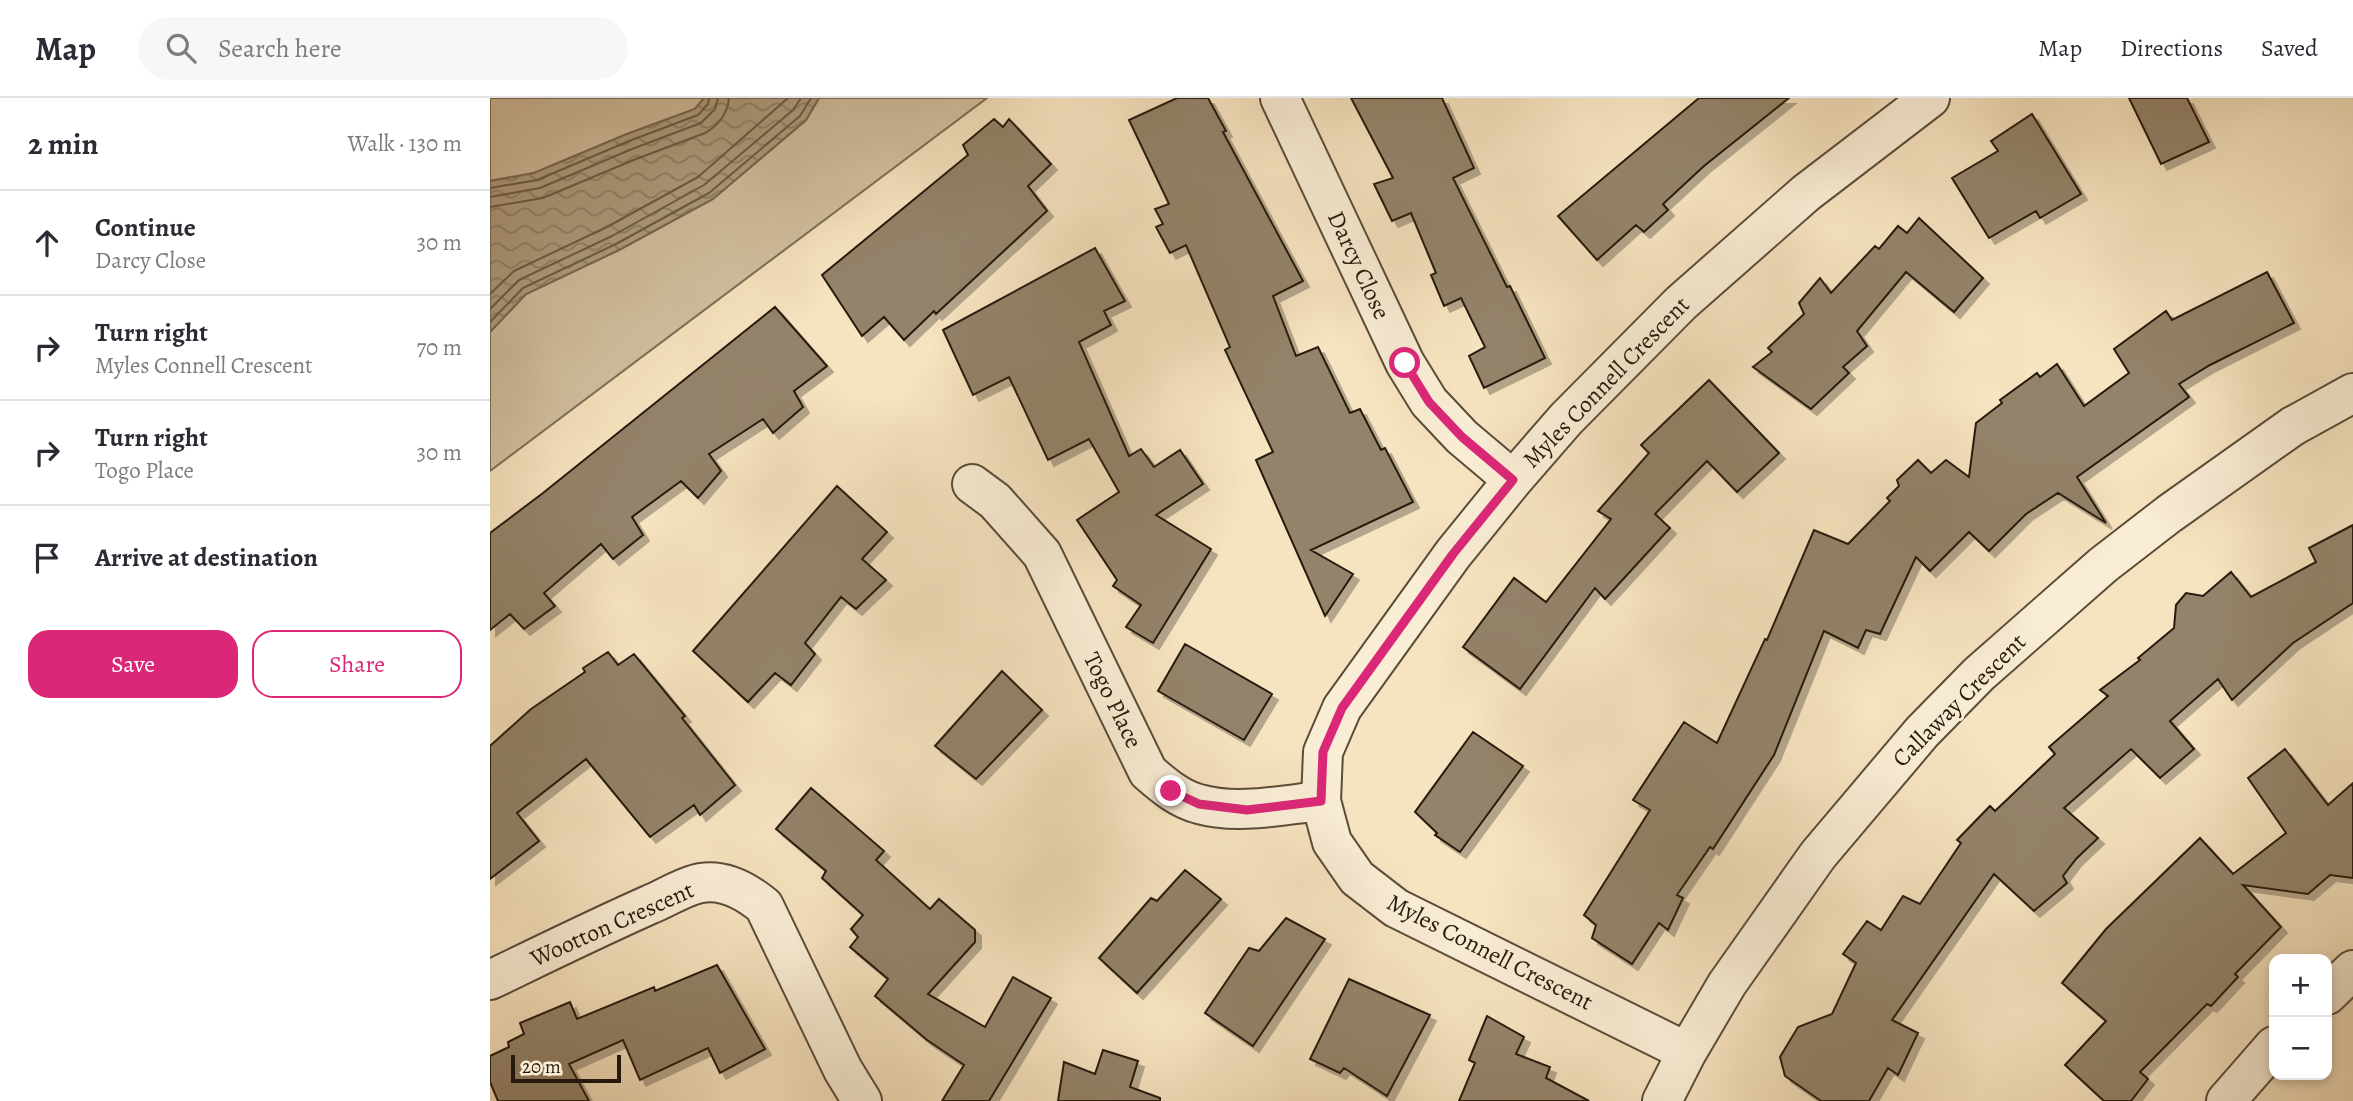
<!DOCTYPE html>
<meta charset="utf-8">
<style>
body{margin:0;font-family:Alegreya,serif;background:#f7f7f7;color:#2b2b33}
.controls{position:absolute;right:21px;bottom:21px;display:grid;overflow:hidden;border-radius:14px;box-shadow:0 4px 10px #0003}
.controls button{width:63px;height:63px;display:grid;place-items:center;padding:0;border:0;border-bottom:2px solid #e1e1e2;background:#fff;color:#2b2b33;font:35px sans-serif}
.scale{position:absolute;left:21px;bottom:18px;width:110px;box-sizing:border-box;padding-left:7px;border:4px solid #271a0d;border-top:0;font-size:19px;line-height:24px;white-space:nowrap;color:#271a0d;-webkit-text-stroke:5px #f9edd5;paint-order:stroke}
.stop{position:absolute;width:21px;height:21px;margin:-16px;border:5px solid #db2777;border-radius:50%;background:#fff}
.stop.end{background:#db2777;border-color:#fff;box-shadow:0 2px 7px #0008}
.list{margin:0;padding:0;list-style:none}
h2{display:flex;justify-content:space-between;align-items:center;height:91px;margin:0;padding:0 28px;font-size:30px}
h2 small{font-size:23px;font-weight:400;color:#7c7c81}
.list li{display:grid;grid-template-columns:46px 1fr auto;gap:21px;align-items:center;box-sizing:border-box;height:105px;padding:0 28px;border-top:2px solid #e1e1e2}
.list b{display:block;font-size:26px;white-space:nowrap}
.list p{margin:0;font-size:23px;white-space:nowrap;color:#7c7c81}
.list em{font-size:23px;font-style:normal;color:#7c7c81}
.actions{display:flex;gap:14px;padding:21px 28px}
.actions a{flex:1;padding:16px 0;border:2px solid #db2777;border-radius:21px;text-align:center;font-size:24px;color:#db2777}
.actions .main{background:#db2777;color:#fff}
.icon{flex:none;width:38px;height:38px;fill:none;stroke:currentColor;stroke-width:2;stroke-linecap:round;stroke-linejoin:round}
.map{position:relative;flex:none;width:1863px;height:1003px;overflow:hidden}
header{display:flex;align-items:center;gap:42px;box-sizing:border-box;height:98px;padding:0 35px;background:#fff;border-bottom:2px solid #e1e1e2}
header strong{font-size:33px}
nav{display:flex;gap:38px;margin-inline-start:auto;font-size:24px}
.search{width:490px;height:63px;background:#f7f7f7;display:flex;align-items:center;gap:18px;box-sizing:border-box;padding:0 24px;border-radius:38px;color:#7c7c81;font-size:26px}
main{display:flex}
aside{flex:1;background:#fff}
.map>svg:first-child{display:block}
.green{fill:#d3c1a1;stroke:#7d6e57;stroke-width:2}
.water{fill:url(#water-waves);stroke:#796a53;stroke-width:2}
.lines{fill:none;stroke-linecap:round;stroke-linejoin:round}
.shore{stroke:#6c5c48;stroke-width:2}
.building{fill:#93836a;stroke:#271a0d;stroke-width:2;filter:url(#shadow)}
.minor-casing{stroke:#5b4c3a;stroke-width:42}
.minor{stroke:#f9edd5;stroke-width:38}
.route{stroke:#db2777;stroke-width:9}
.labels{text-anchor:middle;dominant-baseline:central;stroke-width:6;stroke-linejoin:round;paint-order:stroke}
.street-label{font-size:24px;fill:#271a0d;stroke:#f9edd5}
</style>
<header>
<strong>Map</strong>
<div class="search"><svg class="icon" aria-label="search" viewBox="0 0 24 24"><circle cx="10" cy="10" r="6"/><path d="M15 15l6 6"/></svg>Search here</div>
<nav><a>Map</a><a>Directions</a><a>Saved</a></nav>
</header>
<main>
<aside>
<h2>2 min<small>Walk · 130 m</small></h2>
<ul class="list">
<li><svg class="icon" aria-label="ahead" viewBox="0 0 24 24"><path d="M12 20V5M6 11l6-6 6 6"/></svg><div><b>Continue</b><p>Darcy Close</p></div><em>30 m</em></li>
<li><svg class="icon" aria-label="right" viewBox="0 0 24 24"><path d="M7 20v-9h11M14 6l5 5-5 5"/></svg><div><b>Turn right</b><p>Myles Connell Crescent</p></div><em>70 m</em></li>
<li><svg class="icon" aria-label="right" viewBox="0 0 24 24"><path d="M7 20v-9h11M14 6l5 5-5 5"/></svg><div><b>Turn right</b><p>Togo Place</p></div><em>30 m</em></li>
<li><svg class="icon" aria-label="arrive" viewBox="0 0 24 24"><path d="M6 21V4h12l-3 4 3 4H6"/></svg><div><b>Arrive at destination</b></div></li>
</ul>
<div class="actions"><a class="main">Save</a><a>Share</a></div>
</aside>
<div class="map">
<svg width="1863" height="1003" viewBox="0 0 1863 1003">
<defs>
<pattern id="water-waves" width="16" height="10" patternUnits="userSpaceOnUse" patternTransform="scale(1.75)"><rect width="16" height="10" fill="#b09f82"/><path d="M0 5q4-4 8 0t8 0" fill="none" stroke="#8f8169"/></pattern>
<filter id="shadow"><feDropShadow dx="6" dy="6" stdDeviation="0" flood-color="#0004"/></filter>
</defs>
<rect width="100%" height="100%" fill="#f6e3bf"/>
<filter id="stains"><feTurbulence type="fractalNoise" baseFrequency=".00286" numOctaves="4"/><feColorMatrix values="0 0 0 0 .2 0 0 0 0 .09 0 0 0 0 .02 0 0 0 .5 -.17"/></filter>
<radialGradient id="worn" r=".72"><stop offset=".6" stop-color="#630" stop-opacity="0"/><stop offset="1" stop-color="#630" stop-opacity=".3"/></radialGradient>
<path class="green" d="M0 0H214L205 11 137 36 44 75 0 83Z
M329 0H497L0 373V234L36 196 129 152 223 101 316 22Z"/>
<path class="water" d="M214 0H329L316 22 223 101 129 152 36 196 0 234V83L44 75 137 36 205 11Z"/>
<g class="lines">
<path class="shore" d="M0 90 47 82 139 43 208 17 218 6 219 0
M0 99 50 90 142 51 211 25 225 11 228 0
M0 109 53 100 146 61 215 35C228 28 238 15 239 0
M0 196 24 173 117 129 208 79 298 0
M0 211 29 182 122 138 214 87 303 12 311 0
M0 224 33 190 126 146 219 95 310 18 321 0"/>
</g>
<path class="building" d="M687 0H718L736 33 733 34 813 183 783 198 806 258 828 249 860 315 870 311 891 352 895 350 923 404 821 452 863 476 835 518 766 362 783 354 735 252 740 249 696 147 680 155 666 129 673 126 665 111 679 106 639 22Z
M861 0H952L984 70 963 80 1017 189 1020 188 1055 260 994 290 979 258 995 249 971 200 954 208 941 177 946 175 921 115 902 123 884 86 903 80Z
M1209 0H1299L1214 68 1173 106 1178 112 1154 134 1146 127 1107 162 1068 118Z
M1639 0H1697L1719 44 1671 66Z
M1542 16 1591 96 1550 120 1546 113 1499 140 1462 80 1508 53 1501 43Z
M504 21 513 29 519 21 561 66 538 88 557 113 446 216 444 213 414 242 394 219 372 238 332 177 478 57 473 47Z
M1429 120 1493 180 1464 214 1416 174 1367 233 1377 248 1353 269 1359 275 1321 311 1263 269 1282 254 1278 250 1314 216 1309 205 1330 180 1341 195 1385 148 1389 151 1408 128 1417 135Z
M605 150 635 203 614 213 621 227 589 244 639 358 651 351 664 369 690 352 713 386 666 417 721 451 663 545 636 529 651 507 623 488 627 482 587 422 629 394 599 341 558 362 519 279 483 297 453 232Z
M1777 174 1804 225 1720 267 1689 286 1699 299 1587 379 1616 425 1568 395 1536 416 1499 453 1479 434 1440 473 1426 459 1390 536 1376 532 1368 550 1334 533 1284 657 1223 751 1220 749 1187 797 1193 800 1178 832 1169 825 1142 866 1102 840 1106 827 1094 817 1160 712 1143 702 1194 624 1227 645 1275 541 1277 542 1324 432 1358 446 1400 403 1397 400 1409 388 1407 382 1428 362 1441 375 1456 362 1479 379 1486 325 1512 305 1510 302 1547 275 1550 279 1567 266 1594 308 1639 275 1624 251 1676 213 1682 222Z
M285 209 337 268 304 293 313 309 283 335 273 321 219 356 231 373 208 400 191 383 142 419 153 437 123 461 111 446 54 495 65 508 34 531 20 516 0 532V435L53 395Z
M1219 282 1289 355 1247 394 1217 363 1165 416 1180 430 1115 501 1105 490 1030 591 973 549 1024 480 1056 504 1121 421 1108 413 1159 355 1151 347Z
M347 388 397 434 372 461 396 482 366 511 351 499 315 545 325 556 301 587 285 575 258 604 203 553Z
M1863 427V505L1803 545 1742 602 1728 581 1680 623 1704 651 1670 680 1641 651 1574 710 1608 740 1586 761 1573 778 1577 785 1544 813 1504 776 1402 922 1428 935 1408 977 1398 970 1379 1003H1331L1295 978 1290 959 1308 929 1342 916 1366 865 1353 856 1377 823 1391 832 1413 798 1430 806 1471 745 1467 742 1500 708 1505 713 1565 656 1559 649 1618 598 1610 592 1650 562 1648 560 1684 530 1686 507 1696 495 1713 498 1741 474 1761 499 1826 464 1819 450Z
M695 546 782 596 754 642 668 593Z
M118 554 128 567 144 556 195 618 192 620 245 687 210 717 204 707 160 739 96 661 27 715 49 743 0 781V648L41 611 95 574 93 570Z
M512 573 552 612 486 681 445 648Z
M983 634 1033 668 970 754 945 737 947 735 925 714Z
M1795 651 1838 707 1863 685V780L1840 777 1818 796 1753 787 1791 829 1745 876 1748 879 1721 908 1717 906 1650 974 1658 981 1641 1003H1614L1575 967 1616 923 1572 885 1616 831 1710 740 1743 776 1796 735 1758 680Z
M321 690 394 753 386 762 440 811 449 801 485 832V844L438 896 495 929 523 879 561 900 499 1003H452L474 967 437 942 385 898 398 881 360 849 368 839 361 831 373 817 332 780 336 773 286 731Z
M695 772 731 801 647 895 609 860 661 800 667 803Z
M796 820 835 841 763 948 715 915 759 850 769 853Z
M227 867 275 951 230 975 218 950 150 982 133 942 79 966 99 1003H8L0 984V958L19 949 18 944 34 936 30 925 80 904 87 921 164 889 165 893Z
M859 881 940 917 897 998 854 970 850 975 820 961Z
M997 918 1034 939 1026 956 1060 969 1056 980 1099 1003H969L985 965 979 962Z
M613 952 648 963 640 989 670 1000V1003H568L574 964 605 976Z"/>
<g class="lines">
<g class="minor-casing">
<path id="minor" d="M790 0 915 265 939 304 972 339 1023 382
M482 386 505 403 552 456 658 674C673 687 689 701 709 706 747 717 792 707 831 703
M0 882C54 856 107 830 161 806 176 800 194 788 211 785 234 781 257 794 274 808L353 972 372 1003
M1837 897 1863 872
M1197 954 906 810 867 780 842 744 831 703 833 654 852 610 963 456 1023 382 1076 321 1191 205 1316 95 1440 0
M1172 1003 1197 954 1237 886 1328 757 1432 634 1489 576 1613 467 1679 416 1803 328 1863 295
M1736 1003 1784 948"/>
</g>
<use href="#minor" class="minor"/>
</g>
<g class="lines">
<path class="route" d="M681 693 709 706 757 712 831 703 833 654 852 610 963 456 1023 382 972 339 939 304 915 265"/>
</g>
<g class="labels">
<g class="street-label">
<text transform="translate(869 167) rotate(65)">Darcy Close</text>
<text transform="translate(1116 284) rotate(-46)">Myles Connell Crescent</text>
<text transform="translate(623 602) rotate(64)">Togo Place</text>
<text transform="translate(1469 602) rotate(-45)">Callaway Crescent</text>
<text transform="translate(122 826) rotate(-24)">Wootton Crescent</text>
<text transform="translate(1000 854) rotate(27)">Myles Connell Crescent</text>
</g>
</g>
<rect width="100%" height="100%" filter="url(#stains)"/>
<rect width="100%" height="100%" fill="url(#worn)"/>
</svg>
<div class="controls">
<button>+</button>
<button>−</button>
</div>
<div class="scale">20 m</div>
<div class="stop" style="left:915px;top:265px"></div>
<div class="stop end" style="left:681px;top:693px"></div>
</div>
</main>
